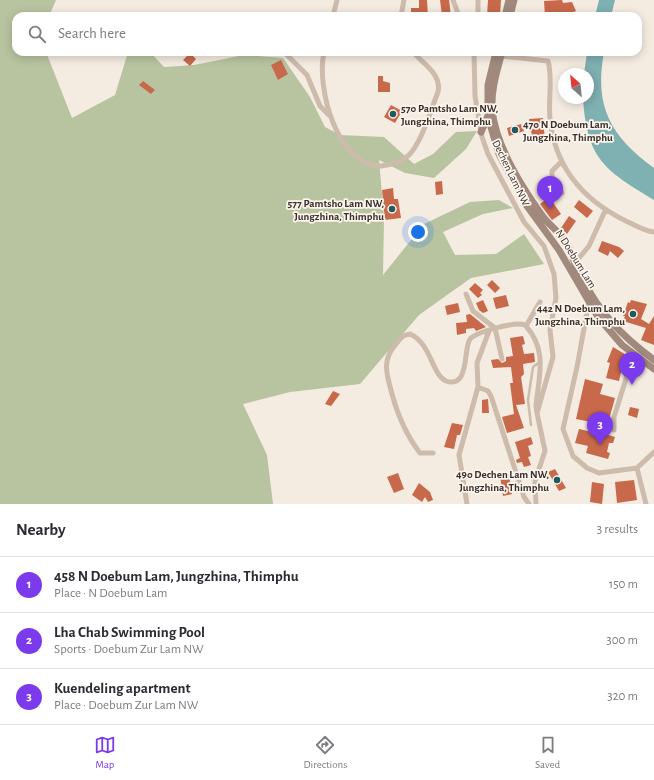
<!DOCTYPE html>
<meta charset="utf-8">
<style>
body{margin:0;font-family:"Alegreya Sans",sans-serif;background:#f2f2f3;color:#2b2b33}
.compass{position:absolute;left:558px;top:68px;width:36px;height:36px;border-radius:50%;background:#fff;box-shadow:0 2px 10px #0003;rotate:333deg}
.you{position:absolute;left:418px;top:232px;width:14px;height:14px;margin:-10px;border:3px solid #fff;border-radius:50%;background:#1a73e8;box-shadow:0 0 0 6px #1a73e833}
.badge{display:grid;place-items:center;width:26px;height:26px;border-radius:50%;background:#7c3aed;color:#fff;font-size:13px;font-weight:700}
.pin{position:absolute;translate:-50% -33px;filter:drop-shadow(0 1px 2px #0008)}
.pin::after{content:'';position:absolute;top:21px;width:14px;height:12px;background:inherit;clip-path:polygon(0 0,100% 0,50% 100%)}
.list{margin:0;padding:0;list-style:none}
h2{display:flex;justify-content:space-between;align-items:center;height:52px;margin:0;padding:0 16px;font-size:17px}
h2 small{font-size:13px;font-weight:400;color:#7c7c81}
.list li{display:grid;grid-template-columns:26px 1fr auto;gap:12px;align-items:center;box-sizing:border-box;height:56px;padding:0 16px;border-top:1px solid #e1e1e2}
.list b{display:block;font-size:15px;white-space:nowrap}
.list p{margin:0;font-size:13px;white-space:nowrap;color:#7c7c81}
.list em{font-size:13px;font-style:normal;color:#7c7c81}
.icon{flex:none;width:22px;height:22px;fill:none;stroke:currentColor;stroke-width:2;stroke-linecap:round;stroke-linejoin:round}
.map{position:relative;flex:none;width:654px;height:504px;overflow:hidden}
.search{position:absolute;background:#fff;box-shadow:0 2px 10px #0003;left:12px;right:12px;top:12px;height:44px;display:flex;align-items:center;gap:10px;box-sizing:border-box;padding:0 14px;border-radius:12px;color:#7c7c81;font-size:15px}
.sheet{height:220px;background:#fff}
nav{display:flex;justify-content:space-around;align-items:center;box-sizing:border-box;height:56px;border-top:1px solid #e1e1e2;background:#fff;font-size:11px;color:#7c7c81}
nav a{display:grid;justify-items:center;gap:2px}
nav .on{color:#7c3aed}
.map>svg:first-child{display:block}
.green{fill:#b8c4a0}
.water{fill:#7fb0b2}
.building{fill:#c8694b}
.lines{fill:none;stroke-linecap:round;stroke-linejoin:round}
.service{stroke:#cdbbac;stroke-width:2.5}
.minor{stroke:#cdbbac;stroke-width:5}
.secondary{stroke:#a18a7d;stroke-width:7}
.poi-dot{fill:#1f5a5e;stroke:#fbf5ee;stroke-width:1.5}
.labels{text-anchor:middle;dominant-baseline:central;stroke-width:3.5;stroke-linejoin:round;paint-order:stroke}
.poi-label{font-size:11px;font-weight:bold;fill:#3b302b;stroke:#fbf5ee;text-anchor:end}
.street-label{font-size:11px;fill:#3b302b;stroke:#fbf5ee}
</style>
<div class="map">
<svg width="654" height="504" viewBox="0 0 654 504">
<rect width="100%" height="100%" fill="#f4ebe1"/>
<path class="green" d="M0 0H56L49 16H16V52H46L72 118 115 95 128 52H150L164 67 194 65 244 55 283 58 310 97 325 127 340 135 384 137 414 164 433 154 456 132 477 131 466 149 434 178 405 173 379 160 384 217 383 275 424 224 470 202 499 200 513 208 483 214 443 232 455 255 496 254 524 234 544 264 471 278 419 315 360 384 290 392 243 404 267 455 273 504H0Z"/>
<path class="water" d="M599 0H615L611 16H595Z
M587 52H604C594 106 610 136 654 168V200C605 170 587 160 583 98H588V74H584Z"/>
<path class="building" d="M419 0H427L428 16H411V8H419Z
M440 0H449L451 16H442Z
M488 0H501L500 16H487Z
M562 0 563 3 572 2 576 11 574 12V16H545L544 1Z
M190 53 196 59 190 66 183 60Z
M281 60 288 74 278 80 271 65Z
M378 76H383V81L390 83V92H378Z
M143 81 155 90 151 94 139 85Z
M391 105 402 111 395 123 384 117Z
M543 118 545 141 533 142 529 119Z
M521 124 524 131 509 136 507 128Z
M442 181 443 194 436 195 435 182Z
M393 188 394 199H398L401 218 385 220 382 190Z
M549 197 561 214 552 220 540 204Z
M579 200 593 211 587 218 574 207Z
M569 216 576 221 567 234 561 228Z
M602 241 619 247 624 251 618 258 610 251 608 256 598 251Z
M492 280 500 288 495 293 487 285Z
M475 283 483 290 480 293 482 295 478 298 469 289Z
M506 295 509 306 496 309 493 298Z
M483 300 488 311 483 313 479 310 476 303Z
M631 300 647 304 641 319 649 324 654 316V345L641 340 646 328 623 321 625 316H623L628 302 630 303Z
M458 303 460 312 447 315 445 306Z
M470 314 486 327 476 331 474 328 466 329V333L457 335 456 323 467 322 466 315Z
M523 336 525 344 522 345 524 354 534 353 535 362 523 364 524 374 521 377 525 404 516 405 524 428 507 433 502 417 514 414 510 383H513L511 367 493 368 491 360 498 359 502 363 506 361V357L513 356 510 338Z
M613 347 628 356 622 368 619 381 606 378 610 363 607 362Z
M585 379 603 384 600 394 615 398 605 434 615 437 613 443H609L607 452 610 453 608 459 586 453 588 446 575 443 579 429 592 432 596 423 576 419Z
M333 391 340 394 331 406 325 404Z
M488 399 489 413H482V400Z
M630 407 639 409 637 418 628 415Z
M452 423 463 425 460 435H457L454 449 444 447Z
M531 437 533 444 528 446 531 456 528 457 531 465 524 467 522 462 517 463 516 460 520 458 515 442Z
M555 469 566 488 559 491 548 472Z
M398 473 404 489 394 493 387 477Z
M509 475 512 494 503 496 500 476Z
M634 480 637 500 617 503 615 482Z
M592 482 604 484 602 504 590 502Z
M419 483 430 492 433 500 428 502 425 497 422 502 412 495Z"/>
<g class="lines">
<path class="service" d="M531 425 528 400 533 367 541 361"/>
<path class="minor" d="M453 0 459 16
M333 16 337 0
M401 16 404 0
M478 16V0
M324 52C316 87 337 167 381 166 390 165 402 162 409 155 422 142 431 109 438 92 442 74 423 64 413 52
M474 52 475 96 482 137 488 154 524 222 544 246 554 274 556 298 550 330 553 357 537 413 545 451 535 481 536 504
M287 55 307 75 320 106 330 116
M501 56 548 61C553 78 548 101 550 119 555 168 583 200 626 221 635 225 644 231 654 232
M561 162 552 171V176L562 193
M574 264 589 246 605 211
M466 294 473 311 495 328 502 359
M589 301 577 367 563 429 573 456 587 468 599 473 637 468
M526 326 540 302
M478 387 477 363 489 331
M614 430V417L631 363 635 356
M433 453H420C406 435 398 416 392 394 387 375 381 361 396 344 400 339 402 335 410 334 431 343 432 375 446 381 470 389 463 349 470 339 476 332 516 321 525 325 548 350 539 375 536 406L537 413
M637 468 646 504
M637 468 654 452
M467 504 459 455 478 387 488 391 491 396 524 497 529 504"/>
<path class="secondary" d="M505 16 509 0
M510 16 514 0
M496 52 488 85V117L499 154 527 206 559 250 598 317 622 345 654 369
M502 52C497 71 491 89 492 109 495 145 523 189 544 218 551 227 561 233 566 243 572 253 575 266 581 276 599 313 622 336 654 360
M481 132 487 118"/>
</g>
<g class="poi-dot">
<circle cx="393" cy="114" r="4"/>
<circle cx="515" cy="130" r="4"/>
<circle cx="392" cy="209" r="4"/>
<circle cx="633" cy="314" r="4"/>
<circle cx="557" cy="480" r="4"/>
</g>
<g class="labels">
<g class="poi-label">
<text x="401" y="108" text-anchor="start">570 Pamtsho Lam NW,<tspan x="401" dy="13">Jungzhina, Thimphu</tspan></text>
<text x="523" y="124" text-anchor="start">470 N Doebum Lam,<tspan x="523" dy="13">Jungzhina, Thimphu</tspan></text>
<text x="384" y="203">577 Pamtsho Lam NW,<tspan x="384" dy="13">Jungzhina, Thimphu</tspan></text>
<text x="625" y="308">442 N Doebum Lam,<tspan x="625" dy="13">Jungzhina, Thimphu</tspan></text>
<text x="549" y="474">490 Dechen Lam NW,<tspan x="549" dy="13">Jungzhina, Thimphu</tspan></text>
</g>
<g class="street-label">
<text transform="translate(511 173) rotate(64)">Dechen Lam NW</text>
<text transform="translate(576 259) rotate(58)">N Doebum Lam</text>
</g>
</g>
</svg>
<svg class="compass" viewBox="-18 -18 36 36"><path d="M0-13l5 13h-10z" fill="#e53935"/><path d="M0 13l5-13h-10z" fill="#7c7c81"/></svg>
<div class="you"></div>
<div class="pin badge" style="left:550px;top:209px">1</div>
<div class="pin badge" style="left:632px;top:385px">2</div>
<div class="pin badge" style="left:600px;top:445px">3</div>
<div class="search"><svg class="icon" aria-label="search" viewBox="0 0 24 24"><circle cx="10" cy="10" r="6"/><path d="M15 15l6 6"/></svg>Search here</div>
</div>
<section class="sheet">
<h2>Nearby<small>3 results</small></h2>
<ul class="list">
<li><span class="badge">1</span><div><b>458 N Doebum Lam, Jungzhina, Thimphu</b><p>Place · N Doebum Lam</p></div><em>150 m</em></li>
<li><span class="badge">2</span><div><b>Lha Chab Swimming Pool</b><p>Sports · Doebum Zur Lam NW</p></div><em>300 m</em></li>
<li><span class="badge">3</span><div><b>Kuendeling apartment</b><p>Place · Doebum Zur Lam NW</p></div><em>320 m</em></li>
</ul>
</section>
<nav>
<a class="on"><svg class="icon" aria-label="map" viewBox="0 0 24 24"><path d="M3 6l6-2 6 2 6-2v14l-6 2-6-2-6 2zM9 4v14M15 6v14"/></svg>Map</a>
<a><svg class="icon" aria-label="directions" viewBox="0 0 24 24"><path d="M12 3l9 9-9 9-9-9zM9 14v-3h6M13 9l2 2-2 2"/></svg>Directions</a>
<a><svg class="icon" aria-label="saved" viewBox="0 0 24 24"><path d="M7 4h10v16l-5-4-5 4z"/></svg>Saved</a>
</nav>
